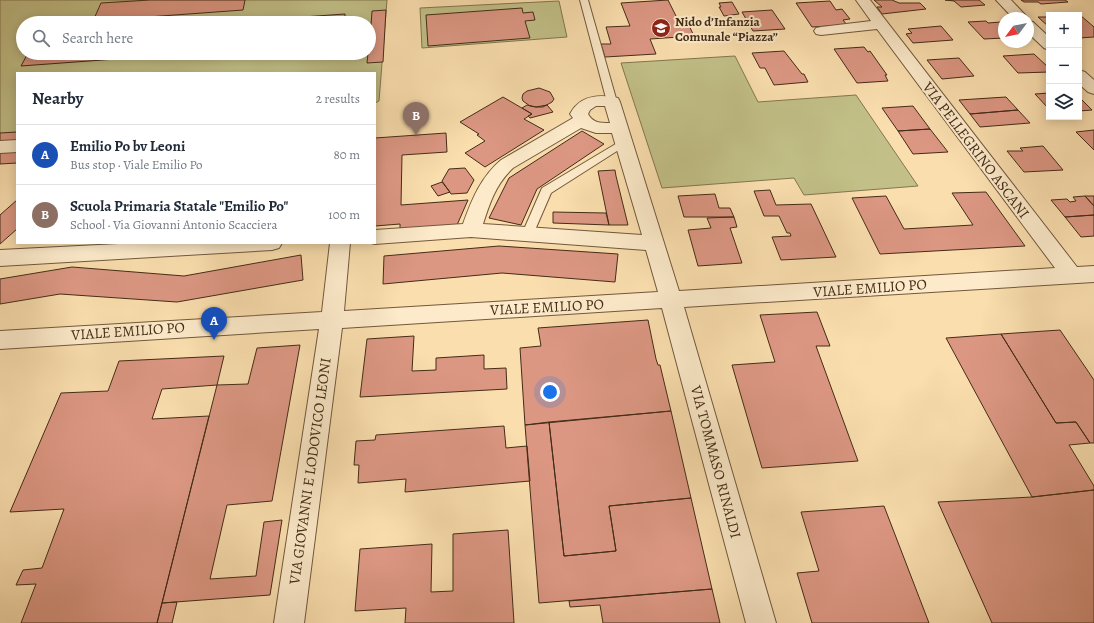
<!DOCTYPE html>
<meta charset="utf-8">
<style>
body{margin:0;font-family:Alegreya,serif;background:#f6f6f7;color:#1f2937}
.controls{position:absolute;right:12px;top:12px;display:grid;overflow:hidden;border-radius:0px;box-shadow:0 2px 10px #0003}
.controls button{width:36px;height:36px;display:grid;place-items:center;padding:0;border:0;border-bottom:1px solid #e0e1e3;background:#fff;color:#1f2937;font:20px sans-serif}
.compass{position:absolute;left:998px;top:12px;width:36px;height:36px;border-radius:50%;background:#fff;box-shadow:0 2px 10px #0003;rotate:238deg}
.you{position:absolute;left:550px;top:392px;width:14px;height:14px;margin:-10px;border:3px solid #fff;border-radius:50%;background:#1a73e8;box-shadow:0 0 0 6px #1a73e833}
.badge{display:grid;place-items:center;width:26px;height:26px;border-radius:50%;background:#8f2418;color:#fff;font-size:13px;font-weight:700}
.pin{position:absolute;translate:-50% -33px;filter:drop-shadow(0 1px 2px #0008)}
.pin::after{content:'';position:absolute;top:21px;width:14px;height:12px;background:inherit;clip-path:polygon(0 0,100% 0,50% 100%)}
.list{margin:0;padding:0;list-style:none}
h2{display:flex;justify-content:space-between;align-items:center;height:52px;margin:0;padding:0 16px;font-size:17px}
h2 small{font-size:13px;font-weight:400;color:#747a83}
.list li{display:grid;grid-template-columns:26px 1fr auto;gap:12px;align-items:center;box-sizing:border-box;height:60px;padding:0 16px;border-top:1px solid #e0e1e3}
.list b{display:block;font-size:15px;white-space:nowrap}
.list p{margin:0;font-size:13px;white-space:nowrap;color:#747a83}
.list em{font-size:13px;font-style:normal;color:#747a83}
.icon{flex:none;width:22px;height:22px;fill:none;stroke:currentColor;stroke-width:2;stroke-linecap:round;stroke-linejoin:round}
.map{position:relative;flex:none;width:1094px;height:623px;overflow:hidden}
.search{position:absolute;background:#fff;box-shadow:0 2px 10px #0003;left:16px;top:16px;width:360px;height:44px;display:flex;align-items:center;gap:10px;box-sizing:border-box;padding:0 14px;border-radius:22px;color:#747a83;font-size:15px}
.panel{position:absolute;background:#fff;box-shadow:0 2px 10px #0003;left:16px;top:72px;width:360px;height:172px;border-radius:0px}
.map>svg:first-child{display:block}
.green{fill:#c2c088;stroke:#83764f;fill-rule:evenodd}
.building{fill:#dc9783;stroke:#442c16}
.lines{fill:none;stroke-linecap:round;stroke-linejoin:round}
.lane-casing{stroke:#72583c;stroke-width:2}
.street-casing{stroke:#72583c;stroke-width:2}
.lane{fill:#fceaca;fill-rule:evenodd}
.street{fill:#fceaca;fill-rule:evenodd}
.labels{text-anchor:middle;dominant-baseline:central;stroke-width:4;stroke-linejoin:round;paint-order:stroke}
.far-poi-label{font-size:13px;font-weight:bold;fill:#442c16;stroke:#fceaca;text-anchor:start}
.street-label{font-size:15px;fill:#442c16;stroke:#fceaca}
</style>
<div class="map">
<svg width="1094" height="623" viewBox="0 0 1094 623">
<rect width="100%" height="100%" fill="#fadeae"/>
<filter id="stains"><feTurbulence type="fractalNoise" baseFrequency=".005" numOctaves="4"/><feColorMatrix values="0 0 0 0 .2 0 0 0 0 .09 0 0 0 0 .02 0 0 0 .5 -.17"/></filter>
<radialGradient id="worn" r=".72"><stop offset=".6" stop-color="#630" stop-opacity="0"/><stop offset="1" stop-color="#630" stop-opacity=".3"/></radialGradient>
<path class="green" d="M0 0H387L379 101 375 103V73H17V144L0 145ZM23 23H369V53H23Z
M559 1 567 37 422 48 420 8Z
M735 56 758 102 856 95 918 186 804 195 794 178 662 188 621 63Z"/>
<path class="building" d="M150 0H245L243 10 93 21 101 3Z
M668 0 677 18 685 17 694 36 650 39 656 54 605 57 601 44H611L606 27 630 26 621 3Z
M874 0H892L899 3H920L926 9 882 14 877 7H882Z
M945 0H979L985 5 961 7 954 1Z
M1021 0H1065L1068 2 1041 4 1038 2H1024Z
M830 1 836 10 842 9 850 19 843 20 847 25 812 27 796 3Z
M732 2 739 14 724 16 719 7H721L719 3Z
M522 8 523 13 533 12 535 20 525 21 530 38 428 46 426 15Z
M386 10 383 62 367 63 368 53H369L372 11Z
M772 10 785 29 753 31 742 12Z
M345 14V23H218Z
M1077 15H1080L1094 27V37L1079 38V15Z
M1038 17H1049V27Z
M986 21 988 23 1001 22 1004 25V38L984 39 968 22Z
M941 26 953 40 913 43 906 34 912 33 908 29Z
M864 47 868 52 870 51 887 75H885L888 81 857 83 834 49Z
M784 51 802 74H804L808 82 774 85 765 68H760L752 53Z
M28 53H197L21 66Z
M1034 54 1049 68V72L1018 73 1003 56Z
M959 58 974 76 942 79 927 60Z
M539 88 550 92 554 99 552 102 543 107H536L530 106 523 101 522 98 523 94 527 91Z
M1049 93V109L1035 94Z
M503 97 532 114 524 119 544 130 485 167 465 153 485 141 477 135 479 134 460 122Z
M1006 97 1018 110 970 114 959 100Z
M1079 97 1092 110 1079 111Z
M527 105 536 107 547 105 553 112 530 118 528 116 532 114 522 108Z
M913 106 930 129 898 131 882 108Z
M1018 110 1030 123 980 127 970 114Z
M930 129 948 152 913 154 898 131Z
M1094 130V150L1076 132Z
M582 131 604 144 537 189 521 225 489 218 509 178Z
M17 132V142L0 143V133Z
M446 133 447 152 402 155 401 205 468 200 457 225 400 231V224L375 226V138Z
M1043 146 1063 170 1024 172 1007 151H1023L1020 148Z
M17 152V163L0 164V153Z
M465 168 474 180 467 193 451 194 442 181 449 169Z
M615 170 616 176 628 225H609L598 171Z
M442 182 450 192 438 196 431 186Z
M770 190 776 205 811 204 836 257 781 260 772 237 791 236 790 233H787L779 216H764L754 191Z
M986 192 1025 246 880 254 852 198 886 196 904 229 973 225 952 193Z
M715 194 719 208H730L734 217H684L678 196Z
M1085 196H1094V206Z
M1085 196 1094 206V215L1065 217 1051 200 1067 199 1070 202 1076 201 1073 197Z
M17 200V229L0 244V215Z
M553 212 606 213 609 225 553 223Z
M1094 215V236L1081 237 1065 217Z
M734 217 737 227 730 228 742 263 698 266 688 230 711 228 707 218Z
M499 246 618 254 615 282 502 273 383 284 384 256Z
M301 255 303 280 177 302 60 294 0 304V279L72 267 184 276Z
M817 312 830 346H816L858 461 762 468 732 365 775 362 760 315Z
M648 320 656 359 658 365H660L671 411 525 425 520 348 541 346 538 328Z
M1060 330 1094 380V443H1090L1076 422 1056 423 1001 334Z
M1001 334 1056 423 1076 422 1090 443 1069 445 1094 486V490L1032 497 946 338Z
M414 336 412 371 436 370V358L484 355V369L506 368 507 389 360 397 367 339Z
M300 345 272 501 227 505 210 579 256 576 264 522 282 520 270 595 162 603 217 385 248 384 257 348Z
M224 356 217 385 162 389 152 419 209 416 157 623H21L36 584 16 585 23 570 42 568 64 509 10 512 61 393 108 391 119 361Z
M671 411 691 498 609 506 616 551 564 556 549 422Z
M549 422 564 556 616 551 609 506 691 498 712 589 539 603 525 425Z
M504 426 506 448 527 446 530 481 405 492 406 479 358 483 359 465H354L356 441 375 440 376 435Z
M1094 490V623H992L938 502 1032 497Z
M884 506 929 623H812L797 573 819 571 801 512Z
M508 530 514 623H405L406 608 355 611 360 549 432 544 431 592 453 591V534Z
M712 589 720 623H603L600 605 570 607 569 601Z
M177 602 172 623H157L162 603Z"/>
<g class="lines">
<g class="lane-casing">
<path id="lane" d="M580 0H588L617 102 615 104H609L607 102Z
M624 139 629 142 628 144 551 193 532 237 528 238 524 237 522 234 542 188Z"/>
</g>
<g class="street-casing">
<path id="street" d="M856 0H870L1077 267 1094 266V282L684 307 776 623H746L662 308 342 328 304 623H274L319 329 0 349V331L322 312 330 243H350L344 311 658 292 646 250 471 237 375 244 371 243H375V230L463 224C472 199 481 177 501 160L573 118 570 114C580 95 599 94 618 98L620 102 679 291 1055 268 877 29 821 35 816 34 814 31 816 28 821 27 871 21ZM596 106H605L610 123C600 123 593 123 588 114L590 110ZM581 128 596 133H612L642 235 483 224C490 202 496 184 513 168Z
M996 0H1011L1028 18H1013Z
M1028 21 1033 22 1049 37V50L1044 48 1028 33Z
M1079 70 1085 72 1094 80V94L1088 92 1079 84Z
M17 140V152L0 153V141Z
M138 243H282L279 248 272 250 0 266V250Z"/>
</g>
<use href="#lane" class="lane"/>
<use href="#street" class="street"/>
</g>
<defs>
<g id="school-disc" transform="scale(1)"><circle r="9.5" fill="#8f2418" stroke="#fceaca"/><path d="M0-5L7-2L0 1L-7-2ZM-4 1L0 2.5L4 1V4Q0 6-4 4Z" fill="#fff"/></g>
</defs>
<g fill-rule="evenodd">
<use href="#school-disc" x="661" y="28"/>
</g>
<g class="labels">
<g class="far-poi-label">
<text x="675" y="21">Nido d’Infanzia<tspan x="675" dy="15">Comunale “Piazza”</tspan></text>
</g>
<g class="street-label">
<text transform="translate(976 150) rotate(53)">VIA PELLEGRINO ASCANI</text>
<text transform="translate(870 288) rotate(-4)">VIALE EMILIO PO</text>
<text transform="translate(547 307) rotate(-3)">VIALE EMILIO PO</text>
<text transform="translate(128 331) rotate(-4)">VIALE EMILIO PO</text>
<text transform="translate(716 462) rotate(75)">VIA TOMMASO RINALDI</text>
<text transform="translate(310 471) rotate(-82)">VIA GIOVANNI E LODOVICO LEONI</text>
</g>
</g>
<rect width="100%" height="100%" filter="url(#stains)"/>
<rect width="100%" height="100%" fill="url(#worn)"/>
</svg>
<div class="controls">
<button>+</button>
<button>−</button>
<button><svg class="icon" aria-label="layers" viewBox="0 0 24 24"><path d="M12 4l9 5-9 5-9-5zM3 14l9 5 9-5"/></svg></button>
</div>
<svg class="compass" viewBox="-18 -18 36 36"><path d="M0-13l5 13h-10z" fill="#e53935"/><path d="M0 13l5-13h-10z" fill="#747a83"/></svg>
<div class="you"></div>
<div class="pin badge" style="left:214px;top:340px;background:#1a4fb4">A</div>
<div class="pin badge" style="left:416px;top:135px;background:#8d6e63">B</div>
<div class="search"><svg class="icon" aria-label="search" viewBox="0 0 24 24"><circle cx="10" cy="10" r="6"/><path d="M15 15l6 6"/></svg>Search here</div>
<section class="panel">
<h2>Nearby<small>2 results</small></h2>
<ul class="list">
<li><span class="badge" style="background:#1a4fb4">A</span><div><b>Emilio Po bv Leoni</b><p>Bus stop · Viale Emilio Po</p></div><em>80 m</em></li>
<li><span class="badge" style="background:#8d6e63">B</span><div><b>Scuola Primaria Statale &quot;Emilio Po&quot;</b><p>School · Via Giovanni Antonio Scacciera</p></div><em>100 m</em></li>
</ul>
</section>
</div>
